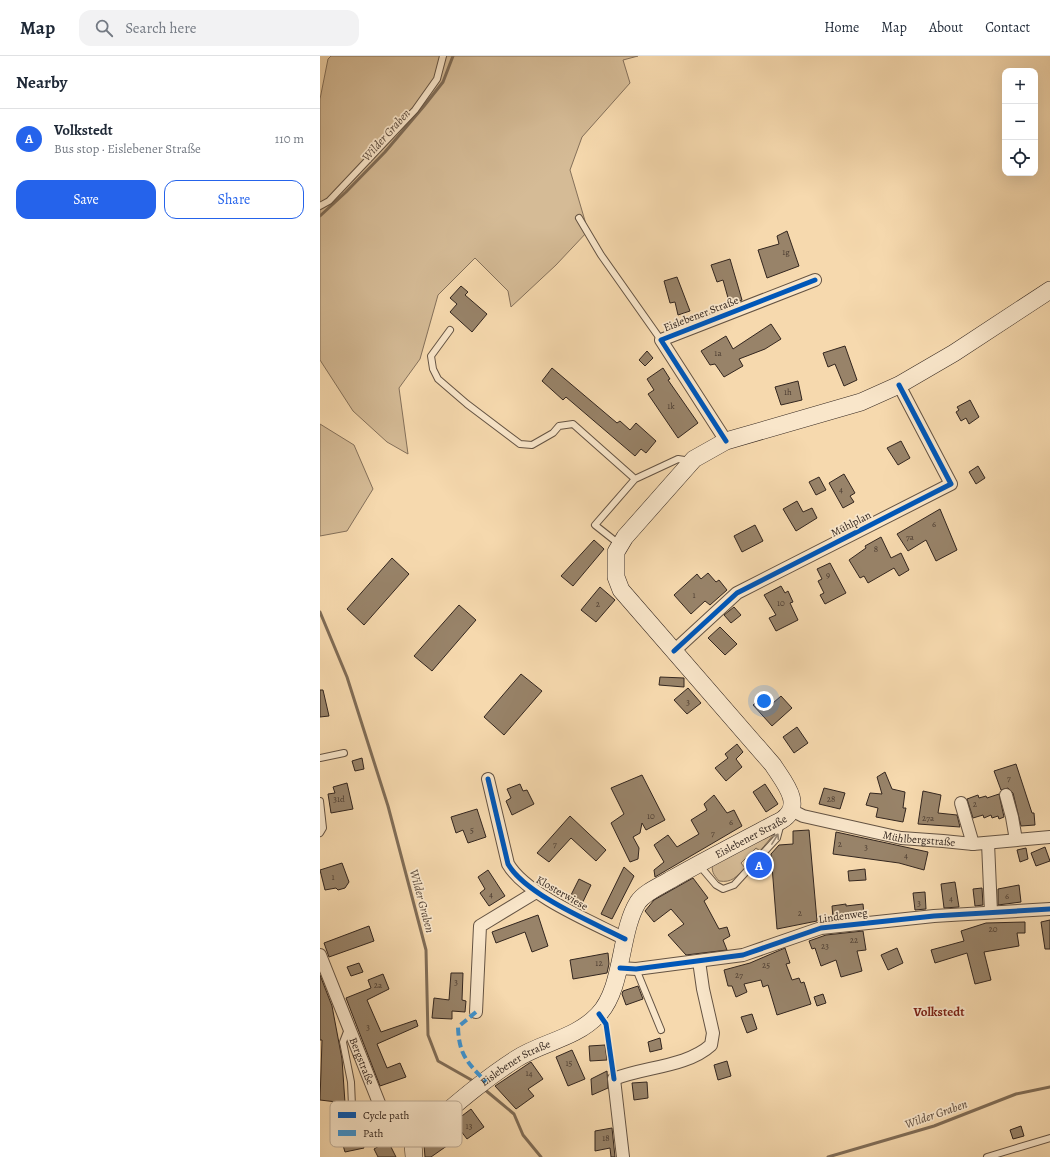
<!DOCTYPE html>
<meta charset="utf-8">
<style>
body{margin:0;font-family:Alegreya,serif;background:#f2f2f3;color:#1f2937}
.controls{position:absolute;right:12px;top:12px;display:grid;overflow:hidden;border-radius:8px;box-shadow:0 4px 16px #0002}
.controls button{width:36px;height:36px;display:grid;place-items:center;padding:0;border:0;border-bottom:1px solid #e0e1e3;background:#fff;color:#1f2937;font:20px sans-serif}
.you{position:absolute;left:444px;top:645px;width:14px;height:14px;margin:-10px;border:3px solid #fff;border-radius:50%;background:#1a73e8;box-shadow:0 0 0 6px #1a73e833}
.badge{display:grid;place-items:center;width:26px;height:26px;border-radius:50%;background:#2563eb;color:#fff;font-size:13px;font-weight:700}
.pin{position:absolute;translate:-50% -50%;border:2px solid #fff;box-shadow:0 1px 4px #0006}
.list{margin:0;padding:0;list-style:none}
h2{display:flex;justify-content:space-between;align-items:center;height:52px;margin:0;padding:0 16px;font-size:17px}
h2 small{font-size:13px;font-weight:400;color:#747a83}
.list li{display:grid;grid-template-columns:26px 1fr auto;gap:12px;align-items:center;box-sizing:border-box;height:60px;padding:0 16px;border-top:1px solid #e0e1e3}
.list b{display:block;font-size:15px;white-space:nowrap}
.list p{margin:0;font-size:13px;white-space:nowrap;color:#747a83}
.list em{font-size:13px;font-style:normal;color:#747a83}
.actions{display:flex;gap:8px;padding:12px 16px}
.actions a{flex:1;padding:9px 0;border:1px solid #2563eb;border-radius:12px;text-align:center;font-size:14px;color:#2563eb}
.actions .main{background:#2563eb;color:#fff}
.icon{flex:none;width:22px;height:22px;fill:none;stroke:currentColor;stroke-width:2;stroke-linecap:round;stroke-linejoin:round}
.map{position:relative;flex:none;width:730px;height:1101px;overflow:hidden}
header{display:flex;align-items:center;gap:24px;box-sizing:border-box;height:56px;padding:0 20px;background:#fff;border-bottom:1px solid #e0e1e3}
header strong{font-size:19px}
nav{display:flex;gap:22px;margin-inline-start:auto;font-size:14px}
.search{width:280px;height:36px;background:#f2f2f3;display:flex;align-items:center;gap:10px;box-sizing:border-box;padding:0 14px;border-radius:12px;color:#747a83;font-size:15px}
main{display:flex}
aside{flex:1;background:#fff}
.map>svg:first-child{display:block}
.green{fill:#d5bb96;stroke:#84705a}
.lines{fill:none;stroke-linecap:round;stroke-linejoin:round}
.stream{stroke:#806d57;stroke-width:3}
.building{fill:#988369;stroke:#33261f}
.lane-casing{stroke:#645343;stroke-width:8}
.street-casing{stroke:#645343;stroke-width:14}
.secondary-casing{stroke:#33261f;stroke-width:18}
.lane{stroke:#f9e6ca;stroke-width:6}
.street{stroke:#f9e6ca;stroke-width:12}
.secondary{stroke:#f9e6ca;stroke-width:17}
.quiet{stroke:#3d95d5;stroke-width:4;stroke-dasharray:8 4;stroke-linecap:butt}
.cycleway-casing{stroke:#f9e6ca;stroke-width:8}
.cycleway{stroke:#0057b8;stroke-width:5}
.oneway{stroke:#968674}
.labels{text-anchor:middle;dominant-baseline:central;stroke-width:3.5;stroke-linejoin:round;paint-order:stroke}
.number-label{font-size:9px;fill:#4c3d32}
.street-label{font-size:11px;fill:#33261f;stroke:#f9e6ca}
.water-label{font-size:12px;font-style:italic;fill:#5a493b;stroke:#f9e6ca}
.quarter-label{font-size:13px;font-weight:bold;fill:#7a1f14;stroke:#f9e6ca}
.key{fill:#f9e6ca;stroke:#beac97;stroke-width:1}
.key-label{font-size:11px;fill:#33261f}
</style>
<header>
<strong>Map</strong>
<div class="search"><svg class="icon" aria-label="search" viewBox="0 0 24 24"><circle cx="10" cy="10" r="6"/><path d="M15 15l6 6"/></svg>Search here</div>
<nav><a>Home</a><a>Map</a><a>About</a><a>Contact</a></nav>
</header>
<main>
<aside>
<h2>Nearby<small></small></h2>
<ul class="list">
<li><span class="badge">A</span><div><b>Volkstedt</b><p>Bus stop · Eislebener Straße</p></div><em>110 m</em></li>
</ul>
<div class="actions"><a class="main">Save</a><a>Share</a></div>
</aside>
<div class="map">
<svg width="730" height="1101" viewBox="0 0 730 1101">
<rect width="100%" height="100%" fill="#f6d9ae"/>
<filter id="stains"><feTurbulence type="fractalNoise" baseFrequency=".005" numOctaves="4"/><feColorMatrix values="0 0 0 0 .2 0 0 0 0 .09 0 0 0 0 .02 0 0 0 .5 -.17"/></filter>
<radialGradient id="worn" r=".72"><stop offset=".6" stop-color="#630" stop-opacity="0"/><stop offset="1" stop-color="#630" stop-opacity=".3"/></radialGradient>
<path class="green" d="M11 0H318L303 4 310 27 262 81 250 114 268 175 236 209 191 251 188 235 155 202 118 239 100 303 79 332 88 398 67 386 33 355 0 304V43L8 3Z
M0 368 34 389 53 433 27 475 0 480Z
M454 778 440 795 436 792 421 807 425 812C416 821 412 827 399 825 393 818 391 815 393 806Z"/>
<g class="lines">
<path class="stream" d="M0 160 26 136 65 96 104 50 123 26 133 0
M0 556 27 621 68 750 106 894 108 979 118 1005 155 1026
M164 1033 194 1058 203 1079 221 1101
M508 1101 614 1070 696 1038 730 1031"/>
</g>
<path class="building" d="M467 175 479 210 447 222 438 194 459 188 457 180Z
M410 203 422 244 410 249 403 224 397 226 391 209Z
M357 221 370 255 358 259 355 246 350 247 344 225Z
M141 230 148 236 145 239 167 258 152 276 130 256 137 248 130 242Z
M451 268 461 283 445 293 419 303 423 310 404 321 395 308 390 309 381 295 406 280 413 293Z
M525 290 537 324 524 330 515 308 508 311 503 297Z
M327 295 333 302 325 310 319 304Z
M232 312 297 367 300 365 310 374 316 367 336 385 326 397 321 393 315 400 246 341 243 344 222 325Z
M343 312 350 323 348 324 378 367 358 382 328 338 334 334 327 323Z
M478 325 482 344 461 349 455 331Z
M650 344 659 361 649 368 646 362 641 365 636 356 639 354 637 351Z
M581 385 590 402 578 409 567 392Z
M658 410 665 422 656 428 649 416Z
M524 418 535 437 530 440 534 446 523 452 509 427Z
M499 421 506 434 496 439 489 426Z
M477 445 483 456 492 452 497 462 476 475 463 453Z
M620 453 637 494 616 505 606 484 588 495 577 478Z
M435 469 443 485 422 496 414 480Z
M561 481 571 502 581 497 589 514 579 520 574 512 548 527 544 520 540 522 529 504 546 492 545 490Z
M274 484 284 493 253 530 241 520Z
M72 502 89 518 44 569 27 553Z
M510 507 526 537 505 548 500 539 504 537 498 525 502 523 497 513Z
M388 517 396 526 399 524 407 534 390 549 385 545 371 558 354 539 377 518 381 523Z
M461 530 465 537 468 535 473 546 470 547 478 564 456 575 449 562 456 559 444 539Z
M280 531 295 544 276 566 261 554Z
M139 549 156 564 112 615 94 600Z
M414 551 421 559 411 567 404 559Z
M400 571 417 588 405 599 388 582Z
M201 618 222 635 184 679 164 661Z
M340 621 364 622V631L339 629Z
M368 632 381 647 367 658 354 644Z
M0 634H3L9 660 0 661Z
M445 638 453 647 461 640 472 652 452 670 433 649Z
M477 671 488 687 474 697 463 681Z
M417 688 423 696 416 703 422 711 406 725 395 712 408 702 405 698Z
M42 702 44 713 35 715 32 705Z
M696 708 712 757H714L715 769 701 770 693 737 688 732 681 734 674 715Z
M565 716 572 733 585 736 583 752H586L583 766 556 761 558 752 546 749 550 737 562 738 557 721Z
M322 719 345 764 326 774 322 767 320 777 313 781 319 792 318 803 310 806 291 767 304 758 291 732Z
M27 727 33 753 11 757 8 738 15 737 13 731Z
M200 728 203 735 207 734 214 748 192 759 186 745 191 742 187 733Z
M445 728 458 748 446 756 433 736Z
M504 732 525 737 520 753 499 748Z
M603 735 621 739 618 757 637 759 640 771 598 768Z
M679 738 684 761 679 763 678 760 672 762 671 759 664 762 663 759 653 762 647 743 658 739 659 742 666 740 667 742Z
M394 739 407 757 414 754 422 770 335 821 334 814 344 806 334 789 348 779 357 791 379 778 371 764 387 754 384 748Z
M157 753 166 781 148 787 143 774 136 777 131 761Z
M250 760 286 794 276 805 251 782 229 806 217 797Z
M489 774 497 865 457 873 451 798 459 789 473 788V775Z
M516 776 608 796 604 814 579 807 513 798Z
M725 791 730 805 716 810 711 797Z
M706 792 708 803 700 806 697 794Z
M22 807 29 826 25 832 18 834 16 832 5 834 0 814Z
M304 811 314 820 292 863 281 858Z
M545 813 546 824 529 825 528 815Z
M168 814 185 840 169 850 160 837 165 833 158 821Z
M373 822 388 842 384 845 399 873 407 871 410 880 403 884 407 894 366 899 348 879 364 868 351 853 334 866 325 855 334 844Z
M259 823 271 829 260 852 248 845Z
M635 826 639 851 624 852 621 828Z
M699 829 701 846 678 849V833Z
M662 832 663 849 655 850 653 833Z
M605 836 606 853 595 854 593 837Z
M526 848V850L543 848 544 858 513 862 512 850Z
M218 859 228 890 212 896 205 876 176 887 172 876Z
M730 864V893H725L721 866Z
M705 866V877H697L699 890 664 896 671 924 655 928 647 897 615 907 611 894 644 885 641 875 666 867Z
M49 870 54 885 9 901 4 887Z
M543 875 546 894 537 895 542 915 521 921 516 904 501 910 495 892 492 893 489 885 506 879Z
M465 892 470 907 466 908 472 924 479 922 481 927 484 926 491 948 457 959 448 929 443 931 441 924 424 928 427 936 416 941 412 930H408L404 914 430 907Z
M577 892 583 907 568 914 561 899Z
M288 897 289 908 287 917 253 923 250 904Z
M39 907 43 916 31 920 27 911Z
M131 917H143L142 944 146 945 145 956 132 955V963L112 962 114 942 129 944Z
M63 918 69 933 47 944 61 976 96 964 98 970 57 988 67 1012 80 1007 86 1021 60 1030 26 942 51 932 48 924Z
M0 919 12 950 22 1003 25 1047 0 1044 2 984H0Z
M318 930 323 943 306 949 302 938 303 935Z
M503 938 506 947 497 950 494 941Z
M432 958 437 973 427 977 421 961Z
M340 982 342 993 330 996 328 986Z
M285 989 287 1004 270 1005 269 990Z
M252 994 265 1023 248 1030 236 1001Z
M407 1005 411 1020 398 1024 394 1009Z
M211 1006 223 1023 208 1033 214 1040 196 1053 175 1030Z
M287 1015 288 1032 272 1039 271 1023Z
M327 1026 328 1042 314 1044 312 1027Z
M151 1053 164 1071 147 1083 134 1066Z
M701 1070 704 1080 693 1083 690 1074Z
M292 1072 295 1101H291L290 1092 275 1095V1075Z
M121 1075 131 1087 111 1101H105L104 1089Z
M40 1080 44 1092 25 1096 22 1086Z
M68 1085 76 1101H58L54 1093Z"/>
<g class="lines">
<g class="lane-casing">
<path id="lane" d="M0 150 9 145 95 54 117 23 123 0
M259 162 281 199 341 284
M130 274 111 300 113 313 118 323 147 348 200 388 212 389 233 377 239 370 253 368 315 423 275 469 299 488
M315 423 358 403 371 405
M0 702 24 697
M0 745 3 772 0 777
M379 809 396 829 403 833 414 829 457 782 461 767
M316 913 341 974
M28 973 23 986 31 1026 32 1050 37 1063 45 1069 63 1072 71 1070
M667 1101 730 1082"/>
</g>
<g class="street-casing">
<g id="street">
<path d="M406 385 341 284 495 224"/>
<path d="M354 595 417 537 631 428 579 329"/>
<path d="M168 723 188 808C206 839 272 866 305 883"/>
<path d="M686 739 692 761 696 784"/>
<path d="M641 747 653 788"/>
<path id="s1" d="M471 754 483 760 581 782 623 785 653 788 730 781"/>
<path d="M668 787 671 856"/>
<path id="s2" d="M0 899 61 1052C71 1069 76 1077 93 1087"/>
<path d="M300 912 316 913 423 899 501 872 614 860 730 853"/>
<path d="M156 956 160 870 216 836"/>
<path d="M303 1101 294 1023C323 1011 367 1011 391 989L393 977 383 933 379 905"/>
</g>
</g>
<g class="secondary-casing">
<g id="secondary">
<path id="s3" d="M94 1101 93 1087 96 1082C128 1055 160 1026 196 1003 222 986 255 983 278 959 304 932 299 876 318 846 325 836 340 830 350 824 387 803 424 784 462 764 485 749 463 725 453 709L301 534 296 521V496L305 481 374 403 406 385 541 346 579 329 634 297 730 234"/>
</g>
</g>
<use href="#lane" class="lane"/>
<use href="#street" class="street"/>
<use href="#secondary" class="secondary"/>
<path class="quiet" d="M156 956 138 971C139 999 147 1006 166 1026"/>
<g class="cycleway-casing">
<path id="cycleway" d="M406 385 341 284 495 224
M354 595 417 537 631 428 579 329
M168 723 188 808C206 839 272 866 305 883
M300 912 316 913 423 899 501 872 614 860 730 853
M279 958 286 968 294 1023"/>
</g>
<use href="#cycleway" class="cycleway"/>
</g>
<defs><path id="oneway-shaft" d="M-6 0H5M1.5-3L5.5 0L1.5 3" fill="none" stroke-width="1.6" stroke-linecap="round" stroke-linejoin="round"/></defs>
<use class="oneway" href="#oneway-shaft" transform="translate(455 783) rotate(-58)"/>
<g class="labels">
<g class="number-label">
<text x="466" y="196">1g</text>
<text x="398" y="297">1a</text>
<text x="468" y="336">1h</text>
<text x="351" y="350">1k</text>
<text x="521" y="433">4</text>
<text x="614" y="468">6</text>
<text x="590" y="481">7a</text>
<text x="556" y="493">8</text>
<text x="508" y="519">9</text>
<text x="374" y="539">1</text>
<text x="461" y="547">10</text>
<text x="278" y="548">2</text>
<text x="368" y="646">3</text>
<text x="689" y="722">7</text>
<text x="19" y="743">31d</text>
<text x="511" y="743">28</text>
<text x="655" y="748">2</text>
<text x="331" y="760">10</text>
<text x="608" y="762">27a</text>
<text x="411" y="766">6</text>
<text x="152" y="774">5</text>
<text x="393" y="777">7</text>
<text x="235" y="788">7</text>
<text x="520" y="788">2</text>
<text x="546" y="791">3</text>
<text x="586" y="799">4</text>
<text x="13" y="821">1</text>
<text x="171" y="838">4</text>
<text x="687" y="840">6</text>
<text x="631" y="842">4</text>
<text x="599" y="847">3</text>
<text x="480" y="857">2</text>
<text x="673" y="873">20</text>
<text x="534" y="884">22</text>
<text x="505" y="890">23</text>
<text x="279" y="907">12</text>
<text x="446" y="909">25</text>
<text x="419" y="919">27</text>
<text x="136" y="926">3</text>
<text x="58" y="929">2a</text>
<text x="48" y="971">3</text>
<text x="249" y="1007">15</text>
<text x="209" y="1017">14</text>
<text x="149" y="1070">13</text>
<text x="286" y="1082">18</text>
</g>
<g class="street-label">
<text transform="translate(381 258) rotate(-21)">Eislebener Straße</text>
<text transform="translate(531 468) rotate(-27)">Mühlplan</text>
<text stroke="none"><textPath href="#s3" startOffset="493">Eislebener Straße</textPath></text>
<text stroke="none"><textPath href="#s1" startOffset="132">Mühlbergstraße</textPath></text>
<text transform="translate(242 837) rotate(30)">Klosterwiese</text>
<text transform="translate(523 860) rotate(-8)">Lindenweg</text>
<text stroke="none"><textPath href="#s2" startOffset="114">Bergstraße</textPath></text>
<text stroke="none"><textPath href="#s3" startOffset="145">Eislebener Straße</textPath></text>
</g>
<g class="water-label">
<text transform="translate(66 79) rotate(-48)">Wilder Graben</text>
<text transform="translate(102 845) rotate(75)">Wilder Graben</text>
<text transform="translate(616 1058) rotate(-19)">Wilder Graben</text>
</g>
<g class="quarter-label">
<text x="619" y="955">Volkstedt</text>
</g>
</g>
<rect x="10" y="1045" width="132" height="46" rx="6" class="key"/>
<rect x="18" y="1056" width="18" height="6" fill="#0057b8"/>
<rect x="18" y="1074" width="18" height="6" fill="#3d95d5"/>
<g class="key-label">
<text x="43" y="1063">Cycle path</text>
<text x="43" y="1081">Path</text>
</g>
<rect width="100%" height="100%" filter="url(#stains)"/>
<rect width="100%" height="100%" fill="url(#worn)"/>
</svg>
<div class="controls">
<button>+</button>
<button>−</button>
<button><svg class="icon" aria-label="locate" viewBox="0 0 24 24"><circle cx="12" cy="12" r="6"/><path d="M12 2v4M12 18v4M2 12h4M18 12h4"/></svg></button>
</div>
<div class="you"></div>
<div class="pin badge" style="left:439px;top:809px">A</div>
</div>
</main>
